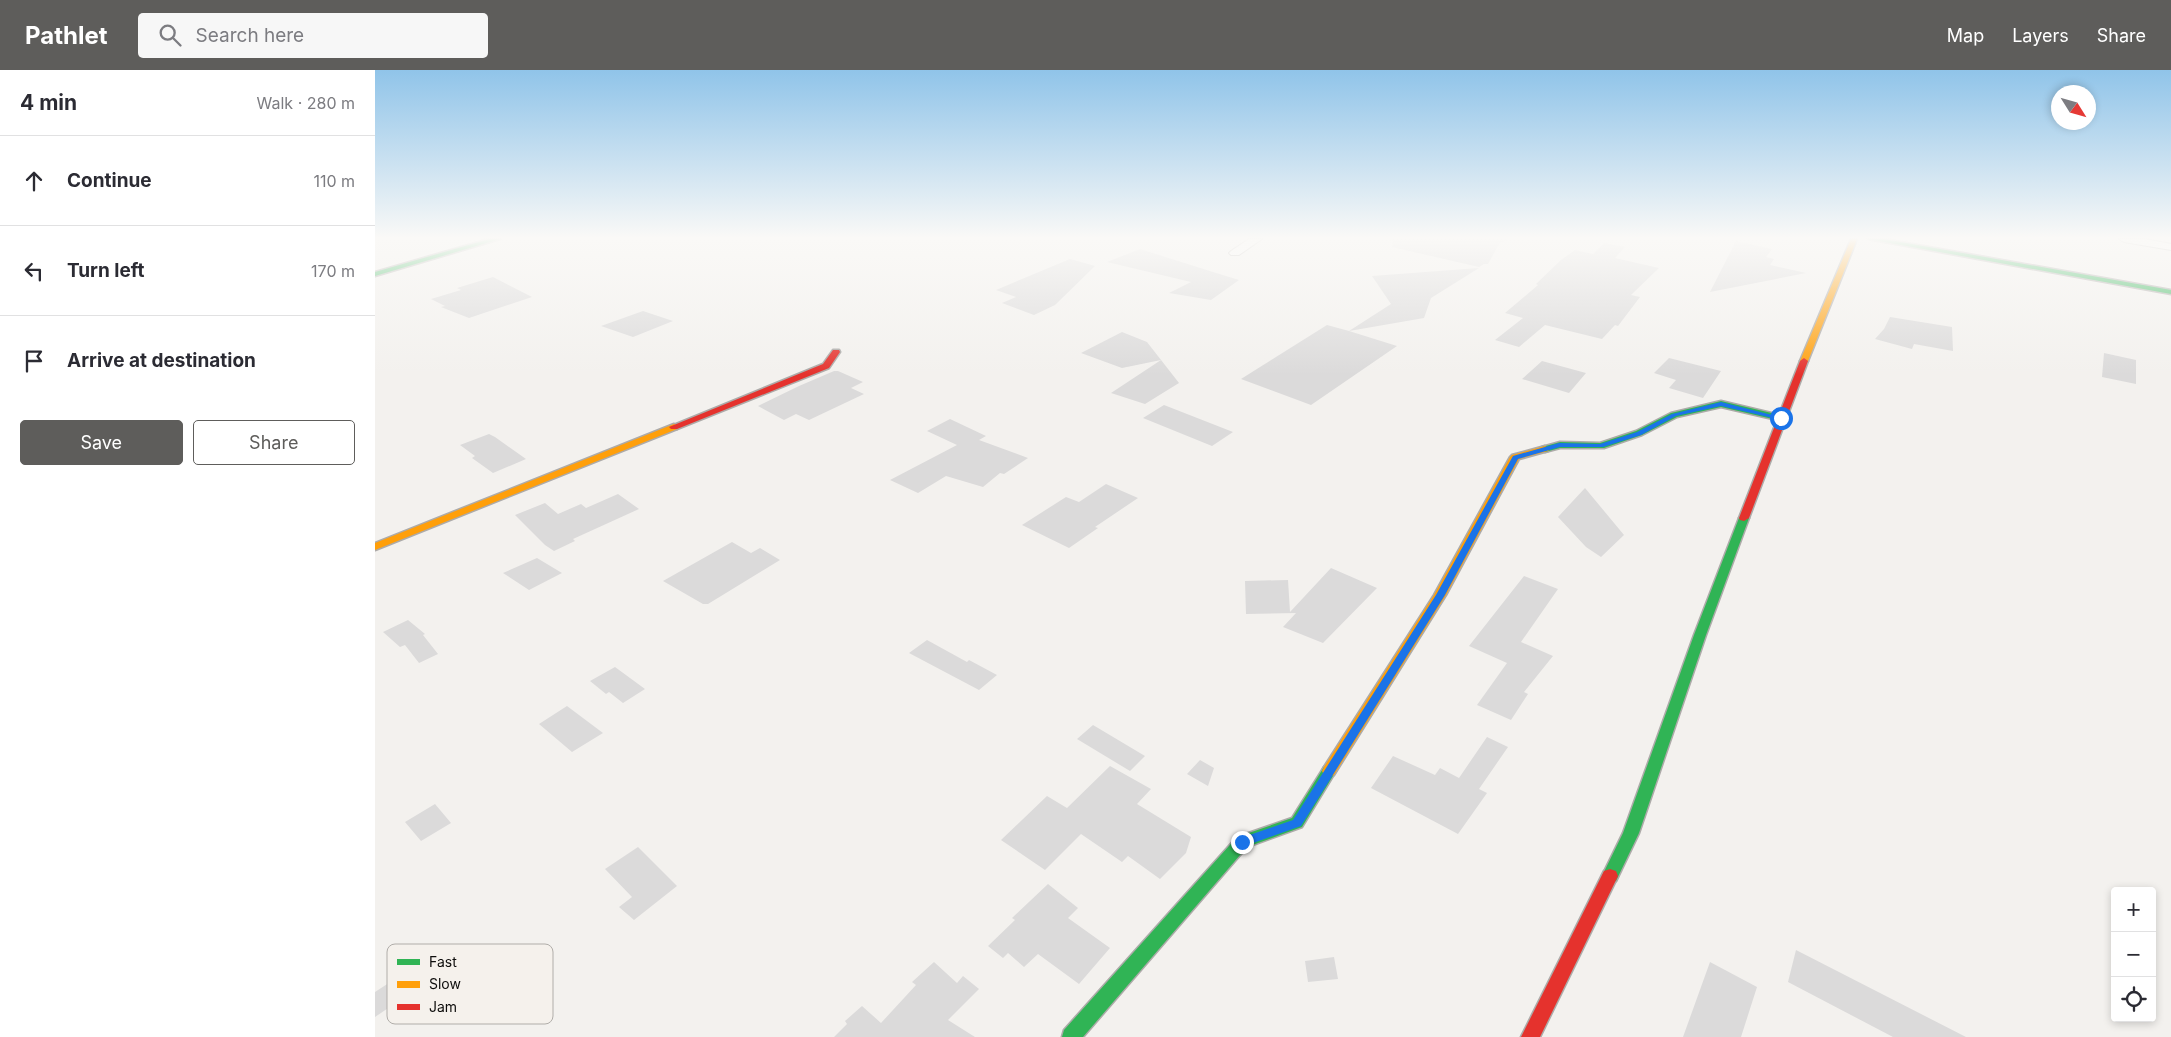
<!DOCTYPE html>
<meta charset="utf-8">
<style>
body{margin:0;font-family:Inter,sans-serif;background:#f7f7f7;color:#2b2b33}
.controls{position:absolute;right:15px;bottom:15px;display:grid;overflow:hidden;border-radius:5px;box-shadow:0 2px 8px #0003}
.controls button{width:45px;height:45px;display:grid;place-items:center;padding:0;border:0;border-bottom:1px solid #e1e1e2;background:#fff;color:#2b2b33;font:25px sans-serif}
.compass{position:absolute;left:1676px;top:15px;width:45px;height:45px;border-radius:50%;background:#fff;box-shadow:0 2px 8px #0003;rotate:127deg}
.stop{position:absolute;width:15px;height:15px;margin:-11px;border:4px solid #1a73e8;border-radius:50%;background:#fff}
.stop.end{background:#1a73e8;border-color:#fff;box-shadow:0 1px 5px #0008}
.list{margin:0;padding:0;list-style:none}
h2{display:flex;justify-content:space-between;align-items:center;height:65px;margin:0;padding:0 20px;font-size:21px}
h2 small{font-size:16px;font-weight:400;color:#7c7c81}
.list li{display:grid;grid-template-columns:32px 1fr auto;gap:15px;align-items:center;box-sizing:border-box;height:90px;padding:0 20px;border-top:1px solid #e1e1e2}
.list b{display:block;font-size:19px;white-space:nowrap}
.list em{font-size:16px;font-style:normal;color:#7c7c81}
.actions{display:flex;gap:10px;padding:15px 20px}
.actions a{flex:1;padding:11px 0;border:1px solid #5e5d5b;border-radius:5px;text-align:center;font-size:18px;color:#5e5d5b}
.actions .main{background:#5e5d5b;color:#fff}
.icon{flex:none;width:28px;height:28px;fill:none;stroke:currentColor;stroke-width:2;stroke-linecap:round;stroke-linejoin:round}
.map{position:relative;flex:none;width:1796px;height:967px;overflow:hidden}
header{display:flex;align-items:center;gap:30px;box-sizing:border-box;height:70px;padding:0 25px;background:#5e5d5b;color:#fff}
header strong{font-size:24px}
nav{display:flex;gap:28px;margin-inline-start:auto;font-size:18px}
.search{width:350px;height:45px;background:#f7f7f7;display:flex;align-items:center;gap:12px;box-sizing:border-box;padding:0 18px;border-radius:5px;color:#7c7c81;font-size:19px}
main{display:flex}
aside{flex:1;background:#fff}
.map>svg:first-child{display:block}
.building{fill:#dbdada}
.lines{fill:none;stroke-linecap:round;stroke-linejoin:round}
.street-casing{stroke:#adaba9;stroke-width:2}
.fast-casing{stroke:#adaba9;stroke-width:3}
.slow-casing{stroke:#adaba9;stroke-width:3}
.jam-casing{stroke:#adaba9;stroke-width:3}
.street{fill:#fdfdfc;fill-rule:evenodd}
.fast{fill:#30b455;fill-rule:evenodd}
.slow{fill:#ff9f0a;fill-rule:evenodd}
.jam{fill:#e5322d;fill-rule:evenodd}
.route{fill:#1a73e8}
.key{fill:#f5f1ec;stroke:#b0ada9;stroke-width:1}
.key-label{font-size:14px;fill:#0e0d0c}
</style>
<header>
<strong>Pathlet</strong>
<div class="search"><svg class="icon" aria-label="search" viewBox="0 0 24 24"><circle cx="10" cy="10" r="6"/><path d="M15 15l6 6"/></svg>Search here</div>
<nav><a>Map</a><a>Layers</a><a>Share</a></nav>
</header>
<main>
<aside>
<h2>4 min<small>Walk · 280 m</small></h2>
<ul class="list">
<li><svg class="icon" aria-label="ahead" viewBox="0 0 24 24"><path d="M12 20V5M6 11l6-6 6 6"/></svg><div><b>Continue</b></div><em>110 m</em></li>
<li><svg class="icon" aria-label="left" viewBox="0 0 24 24"><path d="M17 20v-9H6M10 6l-5 5 5 5"/></svg><div><b>Turn left</b></div><em>170 m</em></li>
<li><svg class="icon" aria-label="arrive" viewBox="0 0 24 24"><path d="M6 21V4h12l-3 4 3 4H6"/></svg><div><b>Arrive at destination</b></div></li>
</ul>
<div class="actions"><a class="main">Save</a><a>Share</a></div>
</aside>
<div class="map">
<svg width="1796" height="967" viewBox="0 0 1796 967">
<rect width="100%" height="100%" fill="#f3f1ee"/>
<path class="building" d="M1018 169H1132L1124 174 1113 194H1109L1104 197 1017 177Z
M1361 171 1397 179 1391 187 1399 189 1395 195 1431 203 1335 222Z
M1229 173 1250 177 1240 188 1284 198 1256 225 1265 227 1243 256 1240 255 1227 269 1170 255 1144 277 1120 270 1148 248 1130 243 1163 215 1161 214 1186 190 1200 180 1218 184Z
M765 179 838 202 864 210 836 230 794 223 816 212 732 192Z
M695 189 720 196 680 235 659 245 627 233 641 227 621 220Z
M1104 198 1056 228 1049 248 974 261 1022 276 936 335 866 309 952 255 974 261 1016 234 997 206Z
M118 207 157 227 94 248 66 237 70 236 56 229 86 220 82 218Z
M268 241 298 251 258 267 226 256Z
M1515 247 1577 257 1578 281 1539 274 1537 279 1500 269 1509 259Z
M747 262 772 272 804 313 770 334 736 323 786 290 747 298 706 283Z
M1729 283 1761 290V314L1727 307Z
M1294 288 1346 301 1328 328 1294 318 1301 310 1279 303Z
M1167 291 1211 303 1194 323 1147 309Z
M459 301H463L488 312 476 318 489 324 434 350 421 344 409 350 383 336 424 316Z
M789 335 858 362 837 376 768 348Z
M575 349 611 366 604 370 653 388 629 404 625 403 608 417 571 406 543 423 515 410 582 375 552 361Z
M114 364 120 367 151 389 118 403 97 388 100 386 85 375Z
M731 414 763 428 720 457 723 458 694 478 647 455 691 427 704 432Z
M1210 418 1249 465 1226 487 1211 477 1183 447Z
M243 424 264 439 198 469 200 471 179 481 170 475 140 445 170 433 183 444 206 434 211 438Z
M357 472 376 483 385 478 405 490 333 534H328L288 511Z
M162 488 187 503 154 520 128 503Z
M956 498 1002 518 948 573 908 557 921 543 871 544 870 511 913 510 915 542Z
M1149 506 1183 519 1146 572 1178 586 1149 622 1153 624 1136 650 1102 635 1132 593 1094 576Z
M33 550 50 564 48 565 63 584 44 593 30 575 25 577 8 562Z
M552 570 592 592 594 590 622 605 604 620 534 583Z
M240 597 270 619 248 633 234 622 231 624 215 611Z
M192 636 228 663 197 682 164 654Z
M718 655 770 686 755 701 702 669Z
M1112 667 1133 677 1104 719 1112 723 1083 764 996 718 1018 686 1060 705 1065 698 1084 708Z
M825 690 839 698 833 716 812 704Z
M735 696 776 719 762 734 816 767 811 783 785 809 753 786 747 792 706 764 670 800 626 770 672 726 692 738Z
M60 734 76 753 46 771 30 752Z
M263 777 302 816 259 850 244 837 257 827 230 799Z
M673 814 703 838 693 848 735 878 704 914 663 884 649 897 633 883 628 888 613 876 640 850 637 848Z
M1421 880 1591 967H1518L1413 912Z
M959 887 963 909 933 912 930 891Z
M559 892 582 913 588 906 604 919 573 950 600 967H459L472 954 470 951 487 936 506 953 541 915 537 912Z
M1335 892 1382 917 1366 967H1308Z
M23 907 34 924 0 947V922Z"/>
<g class="lines">
<g class="street-casing">
<path id="street" d="M874 169H887L864 185H856L854 183 856 181Z
M1744 169H1770L1796 174V180L1749 172Z"/>
</g>
<g class="fast-casing">
<path id="fast" d="M114 169H125L0 206V202Z
M1493 169H1509L1796 220V224Z
M1346 331 1409 346 1411 348 1406 351 1346 337 1302 347 1267 365 1229 378H1185L1170 382 1165 379 1167 377 1185 372 1225 373 1261 361 1296 343Z
M1369 445 1374 448 1331 565 1264 763 1241 811 1235 813 1229 811 1227 806 1248 763 1319 565 1364 448Z
M954 695 959 697 961 701 927 757 872 777 708 967H687L689 960 862 767 917 748 949 697Z"/>
</g>
<g class="slow-casing">
<path id="slow" d="M1476 169H1482L1433 291 1429 294 1426 293 1425 291Z
M299 354 304 357 302 359 0 480V473Z
M1170 376 1175 379 1173 381 1144 389 1071 525 959 705 954 707 949 705 947 701 949 697 1059 525 1135 387 1137 385Z"/>
</g>
<g class="jam-casing">
<path id="jam" d="M458 280H464L465 282 454 298 302 359H296L294 357 448 294Z
M1429 288 1433 291 1374 448 1369 451 1365 450 1364 448 1425 291Z
M1235 799 1241 801 1243 806 1165 967H1146L1229 801Z"/>
</g>
<use href="#street" class="street"/>
<use href="#fast" class="fast"/>
<use href="#slow" class="slow"/>
<use href="#jam" class="jam"/>
</g>
<linearGradient id="sky" x2="0" y2="1"><stop stop-color="#90c4e9"/><stop offset="0.55" stop-color="#faf9f7"/><stop offset="1" stop-color="#faf9f7" stop-opacity="0"/></linearGradient>
<rect width="1796" height="305" fill="url(#sky)"/>
<path class="route" d="M1346 332 1409 348 1406 350 1346 336 1301 346 1266 365 1228 377H1185L1143 389 1070 525 926 756 867 777 863 776 861 772 863 769 918 750 1061 525 1138 386 1184 373 1225 374 1262 362 1297 344Z"/>
<rect x="12" y="874" width="166" height="80" rx="8" class="key"/>
<rect x="22" y="889" width="23" height="6" fill="#30b455"/>
<rect x="22" y="911" width="23" height="7" fill="#ff9f0a"/>
<rect x="22" y="934" width="23" height="6" fill="#e5322d"/>
<g class="key-label">
<text x="54" y="897">Fast</text>
<text x="54" y="919">Slow</text>
<text x="54" y="942">Jam</text>
</g>
</svg>
<div class="controls">
<button>+</button>
<button>−</button>
<button><svg class="icon" aria-label="locate" viewBox="0 0 24 24"><circle cx="12" cy="12" r="6"/><path d="M12 2v4M12 18v4M2 12h4M18 12h4"/></svg></button>
</div>
<svg class="compass" viewBox="-18 -18 36 36"><path d="M0-13l5 13h-10z" fill="#e53935"/><path d="M0 13l5-13h-10z" fill="#7c7c81"/></svg>
<div class="stop" style="left:1406px;top:348px"></div>
<div class="stop end" style="left:867px;top:772px"></div>
</div>
</main>
